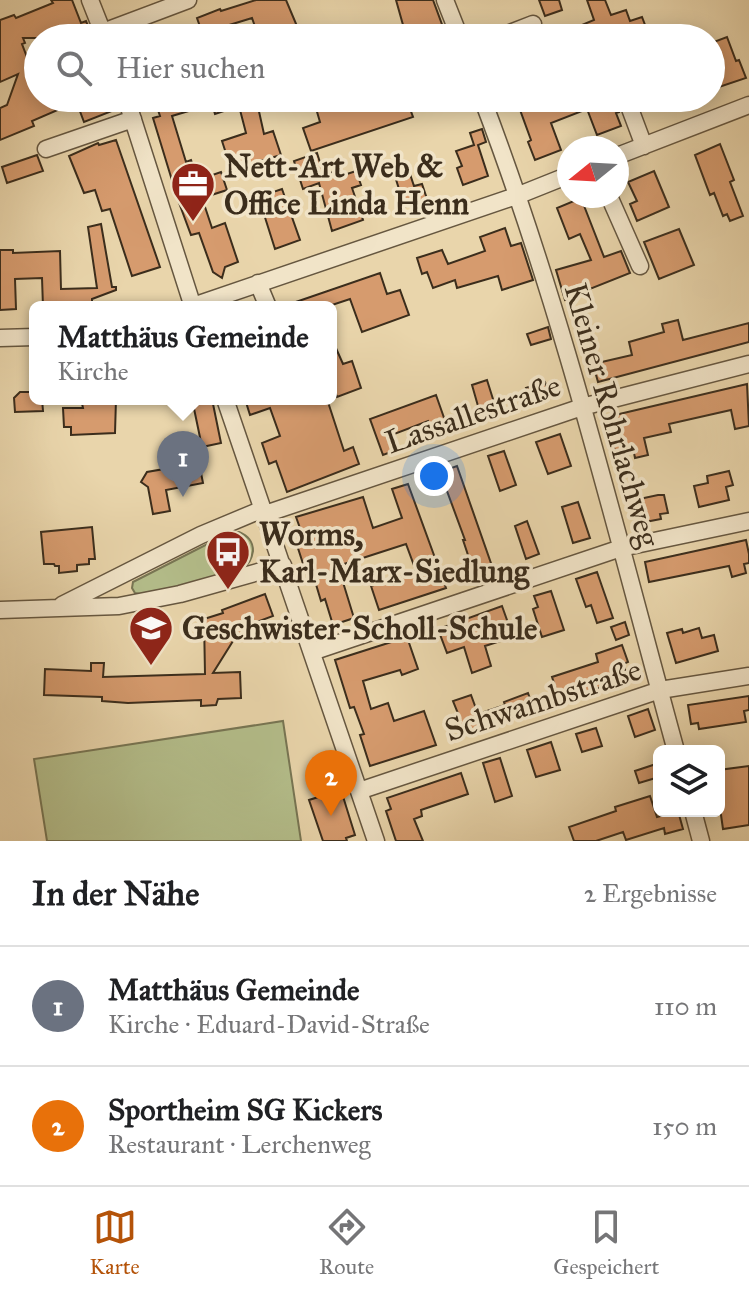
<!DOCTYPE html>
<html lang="de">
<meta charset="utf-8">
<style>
body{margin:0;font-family:"IM FELL Great Primer",serif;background:#f6f6f6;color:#202124}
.controls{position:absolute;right:24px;bottom:24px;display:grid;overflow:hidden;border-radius:12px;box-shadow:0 4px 20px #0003}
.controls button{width:72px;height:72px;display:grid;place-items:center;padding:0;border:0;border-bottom:2px solid #e0e0e0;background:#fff;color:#202124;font:40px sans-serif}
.compass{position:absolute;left:557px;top:136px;width:72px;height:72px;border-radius:50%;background:#fff;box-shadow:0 4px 20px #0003;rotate:252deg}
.you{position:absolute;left:434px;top:476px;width:28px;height:28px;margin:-20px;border:6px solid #fff;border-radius:50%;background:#1a73e8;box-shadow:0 0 0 12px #1a73e833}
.badge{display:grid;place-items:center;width:52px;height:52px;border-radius:50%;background:#b45309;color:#fff;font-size:26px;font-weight:700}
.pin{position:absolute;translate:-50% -66px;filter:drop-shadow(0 2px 4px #0008)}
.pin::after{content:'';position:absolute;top:42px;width:28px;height:24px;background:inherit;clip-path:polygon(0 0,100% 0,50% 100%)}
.popup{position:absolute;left:29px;top:301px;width:308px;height:104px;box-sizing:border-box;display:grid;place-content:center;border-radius:12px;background:#fff;filter:drop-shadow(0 2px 6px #0005);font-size:26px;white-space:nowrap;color:#757577}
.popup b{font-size:30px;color:#202124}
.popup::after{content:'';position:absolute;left:50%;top:100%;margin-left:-16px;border:16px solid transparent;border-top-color:#fff}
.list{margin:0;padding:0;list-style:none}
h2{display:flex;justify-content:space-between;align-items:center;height:104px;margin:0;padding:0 32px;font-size:34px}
h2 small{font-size:26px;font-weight:400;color:#757577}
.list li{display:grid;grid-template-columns:52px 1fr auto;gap:24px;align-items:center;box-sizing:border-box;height:120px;padding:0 32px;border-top:2px solid #e0e0e0}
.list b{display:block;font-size:30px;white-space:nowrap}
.list p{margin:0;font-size:26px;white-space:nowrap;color:#757577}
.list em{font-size:26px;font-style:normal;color:#757577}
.icon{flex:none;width:44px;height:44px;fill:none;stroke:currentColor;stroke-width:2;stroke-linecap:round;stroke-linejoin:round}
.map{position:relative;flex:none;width:749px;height:841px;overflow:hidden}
.search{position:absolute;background:#fff;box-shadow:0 4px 20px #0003;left:24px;right:24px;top:24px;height:88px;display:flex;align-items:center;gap:20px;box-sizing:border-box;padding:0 28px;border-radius:44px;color:#757577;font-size:30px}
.sheet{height:344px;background:#fff}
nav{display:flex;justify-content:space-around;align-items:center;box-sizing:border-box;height:112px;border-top:2px solid #e0e0e0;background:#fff;font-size:22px;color:#757577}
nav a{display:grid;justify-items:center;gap:4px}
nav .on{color:#b45309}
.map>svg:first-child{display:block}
.green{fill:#b4be8b;stroke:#787654;stroke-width:2}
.building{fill:#d69b6e;stroke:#3b2d1c;stroke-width:2}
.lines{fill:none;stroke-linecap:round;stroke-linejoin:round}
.minor-casing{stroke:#665740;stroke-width:19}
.path{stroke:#3b2d1c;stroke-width:3;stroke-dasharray:6 4;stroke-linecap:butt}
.minor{stroke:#f1e4c8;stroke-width:16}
.labels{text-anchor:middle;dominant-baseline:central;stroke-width:7;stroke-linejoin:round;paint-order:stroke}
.poi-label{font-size:32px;font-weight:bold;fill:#3b2d1c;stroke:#f1e4c8;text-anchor:start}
.street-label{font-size:32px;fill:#3b2d1c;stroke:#f1e4c8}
</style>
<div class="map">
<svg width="749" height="841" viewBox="0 0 749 841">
<rect width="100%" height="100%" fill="#e9d5ab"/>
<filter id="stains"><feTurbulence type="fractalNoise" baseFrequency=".0025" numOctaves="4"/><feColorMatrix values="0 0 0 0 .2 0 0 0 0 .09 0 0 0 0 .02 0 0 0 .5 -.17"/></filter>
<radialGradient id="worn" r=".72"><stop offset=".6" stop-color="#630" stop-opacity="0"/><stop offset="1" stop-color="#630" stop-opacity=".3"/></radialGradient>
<path class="green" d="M239 532C248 536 253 541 253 551 252 557 249 564 244 567 225 579 165 589 140 594L135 593 132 588 133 582 229 533Z
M283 721 301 841H47L34 759Z"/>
<path class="building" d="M51 0H72L81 23 86 21 93 38H23L25 43 22 44 38 86V98H56L60 109 32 121 34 126 0 140V108L7 105 18 74 0 82V20L14 15 16 18 53 3Z
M256 0H286L302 38H259L252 18 226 26 230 38H204L197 18 220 9 221 11Z
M396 0H433L447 38H429L425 26 405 32Z
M539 0H559L562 10 545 16Z
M587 0H605L611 15 626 10 630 21 642 17 650 38H581L577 27 594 20Z
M727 37 736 61 739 60 746 78 719 87 712 67 719 64 711 43Z
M75 98H108L112 111 84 122Z
M154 98H256L264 134 273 131 281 155 257 162 258 167 233 175 222 141 246 133 239 106 215 114 212 104 172 116 186 162 191 160 198 180 221 172 227 190 202 198 212 228 225 223 238 262 225 267 222 278 213 272 199 233 191 235 178 200 153 118 160 116Z
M313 98H406L413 117 311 151 303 128 320 122Z
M574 98H615L619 112 616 113 621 126 597 135 587 109 551 123 561 150 535 160 528 142 531 140 519 107 538 100 542 110Z
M482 129 486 142 478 145 488 176 463 185 457 168 462 166 456 151 474 145 470 133Z
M116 140 160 267 132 276 110 209 102 211 95 190 84 193 69 156 98 143 99 145Z
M720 144 734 180 730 182 743 216 730 221 727 214 723 216 714 193 710 195 695 155Z
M317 153 324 175 339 170 341 176 356 171 361 185 352 188 363 220 332 231 319 183 303 189 294 161Z
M37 155 43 171 7 183 2 167Z
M407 165 414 186 422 184 427 199 401 208 395 190 399 189 393 170Z
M654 171 669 207 637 221 630 204 637 201 628 182Z
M282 189 300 240 275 249 262 208 274 204 270 193Z
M581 198 604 257 621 251 630 273 587 290 588 294 565 300 556 270 591 260 580 234 569 239 557 208Z
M101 224 112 287H116V290L92 299V307H43L42 278 15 279 16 309 0 310V250H13V253L60 251 61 289 97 288 88 227Z
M505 228 511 246 521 243 533 280 502 290 498 276 457 288 455 280 433 288 427 272 422 274 417 258 442 250 448 264 485 251 480 237Z
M679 229 694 265 659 279 644 242Z
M380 273 387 294 400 290 409 315 362 332 350 299 326 307H287V305Z
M678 320 683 340 749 323V342L598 382 593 364 632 355 629 342 664 332 662 324Z
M548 327 551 339 531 345 527 334Z
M331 337 343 364 352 361 361 388 337 397 331 380Z
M487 380 498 415 482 420 472 385Z
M545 382 550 398 531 404 526 388Z
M747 384 749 426 735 429 731 410 669 424 671 432 644 438 648 455 635 458 633 448 615 452 609 424 617 422 615 415Z
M20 392H35V399H42L43 411 15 412 14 398Z
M436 395 449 432 434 438 428 421 394 434 399 449 383 455 370 419Z
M81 399H116L115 433 71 435V427H64L63 408H83Z
M192 399H212L221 443 202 447Z
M245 399H327L344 451 353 447 359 464 287 492 276 461 269 464 262 443 280 436 270 408 250 415Z
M560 434 571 466 548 474 536 442Z
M504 451 516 485 500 491 488 456Z
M199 463 203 483 166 490 170 511 153 514 148 487 141 482 147 472Z
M457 466 493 569 475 576 463 540H465L440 472Z
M729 471 733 485 726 487 729 500 699 507 694 486 708 483 707 476Z
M408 484 446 588 379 610 371 586 416 571 406 544 338 566 354 618 333 625 325 599 321 601 312 571 306 573 297 545 305 542 296 517 363 497 373 528 402 518 392 489Z
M658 495H664L668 513 660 514 661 519 645 522 644 519 634 520 630 501Z
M578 502 590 538 573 543 562 507Z
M527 521 539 554 526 559 515 526Z
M92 527 95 559H89V564L77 565V571L59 573V566H55L54 564H44L41 532Z
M746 540 749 554V563L744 564 746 573 732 577 729 566 649 582 645 562Z
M597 572 613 618 597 623 591 605 586 607 576 579Z
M551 591 564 630 542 637 533 609 538 607 534 596Z
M265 594 273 616 254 623 257 629 233 641 213 673 240 672 241 698 218 699 216 705 201 706V700L128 703 102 701V697L44 695 45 669 91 671V663H104L103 677 205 674 204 619 223 613 222 610Z
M502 606 513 637 485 646 491 666 472 673 464 647 447 653 438 629Z
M625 622 629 635 616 640 611 627Z
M699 628 702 638 714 635 718 651 676 663 667 633 682 629 683 633Z
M407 637 418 669 402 675 400 670 363 681 371 709 388 703 394 721 424 711 436 745 370 766 360 735 364 734 354 707 350 708 335 660Z
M622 645 628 662 623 664 628 678 560 701 552 677 598 662 596 654Z
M528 693 534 710 461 736 455 718 459 716 453 701 471 695 478 714 505 705 504 702Z
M749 696V710L744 711 746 722 699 729 698 723 691 724 688 705Z
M648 709 655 730 635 737 628 716Z
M596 728 602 746 582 752 576 734Z
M551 742 560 770 536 777 527 750Z
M500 758 512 796 495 802 483 763Z
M659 763V777L639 783 635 771Z
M749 766V825L723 829 719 801V770Z
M461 773 468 794 421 810 422 816 414 819 423 841H396L386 811 391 809 387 798Z
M341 790 355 835 346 838 347 841H323L309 800Z
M650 796 657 817 678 811 683 829 665 834 664 828 626 840 623 832 596 841H574L569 827 616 811 615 807Z"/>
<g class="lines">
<g class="minor-casing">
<path id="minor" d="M90 0 105 38
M445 0 460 38
M103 32 188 0
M497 38 533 24
M126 98 193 307
M482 98C563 310 616 532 676 751
M626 98 644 146
M46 149 133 119
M617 156 749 105
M609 196 640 266
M258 283 268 307
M190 307 519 195 569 175
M0 338 35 337
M225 399 376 841
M265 514 582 407 749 364
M62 605 201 535 263 509
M0 610 119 606 180 594 283 565
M312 652 621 548 749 521
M359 791 660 690 749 676
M693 811 701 841"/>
</g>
<path class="path" d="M208 549 213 568"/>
<use href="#minor" class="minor"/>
</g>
<defs>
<g id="office-pin" transform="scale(2.3)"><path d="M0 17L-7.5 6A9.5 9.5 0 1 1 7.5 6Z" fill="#8f2418" stroke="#f1e4c8"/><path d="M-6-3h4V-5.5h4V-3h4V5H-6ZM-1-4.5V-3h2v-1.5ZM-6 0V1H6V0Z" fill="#fff"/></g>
<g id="bus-pin" transform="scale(2.3)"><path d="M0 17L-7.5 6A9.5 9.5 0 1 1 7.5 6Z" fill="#8f2418" stroke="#f1e4c8"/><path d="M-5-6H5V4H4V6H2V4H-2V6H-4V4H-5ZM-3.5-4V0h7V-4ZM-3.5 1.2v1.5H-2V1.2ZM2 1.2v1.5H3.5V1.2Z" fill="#fff"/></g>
<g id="school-pin" transform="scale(2.3)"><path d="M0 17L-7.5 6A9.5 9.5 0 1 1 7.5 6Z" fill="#8f2418" stroke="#f1e4c8"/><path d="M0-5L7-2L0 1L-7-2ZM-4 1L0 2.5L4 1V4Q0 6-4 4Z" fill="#fff"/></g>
</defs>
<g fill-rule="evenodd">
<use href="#office-pin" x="193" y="184"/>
<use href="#bus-pin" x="228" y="552"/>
<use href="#school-pin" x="151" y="628"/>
</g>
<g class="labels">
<g class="poi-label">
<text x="224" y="166">Nett-Art Web &amp;<tspan x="224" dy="37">Office Linda Henn</tspan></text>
<text x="259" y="534">Worms,<tspan x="259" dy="37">Karl-Marx-Siedlung</tspan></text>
<text x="182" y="628">Geschwister-Scholl-Schule</text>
</g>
<g class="street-label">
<text transform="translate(473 414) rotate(-19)">Lassallestraße</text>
<text transform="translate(612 415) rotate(74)">Kleiner Rohrlachweg</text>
<text transform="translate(543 700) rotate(-18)">Schwambstraße</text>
</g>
</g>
<rect width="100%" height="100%" filter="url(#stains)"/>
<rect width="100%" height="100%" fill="url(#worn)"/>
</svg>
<div class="controls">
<button><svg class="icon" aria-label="layers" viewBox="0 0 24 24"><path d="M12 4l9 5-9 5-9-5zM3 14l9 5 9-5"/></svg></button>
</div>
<svg class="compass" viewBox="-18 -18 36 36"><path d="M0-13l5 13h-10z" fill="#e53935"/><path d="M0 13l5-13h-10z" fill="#757577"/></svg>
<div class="you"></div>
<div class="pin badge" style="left:183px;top:497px;background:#6b7280">1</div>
<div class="popup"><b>Matthäus Gemeinde</b>Kirche</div>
<div class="pin badge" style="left:331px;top:816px;background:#e8710a">2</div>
<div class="search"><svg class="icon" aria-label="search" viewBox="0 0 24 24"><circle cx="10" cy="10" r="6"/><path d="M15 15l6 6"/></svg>Hier suchen</div>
</div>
<section class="sheet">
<h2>In der Nähe<small>2 Ergebnisse</small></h2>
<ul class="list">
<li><span class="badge" style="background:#6b7280">1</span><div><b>Matthäus Gemeinde</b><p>Kirche · Eduard-David-Straße</p></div><em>110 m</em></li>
<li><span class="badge" style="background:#e8710a">2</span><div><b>Sportheim SG Kickers</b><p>Restaurant · Lerchenweg</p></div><em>150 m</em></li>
</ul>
</section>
<nav>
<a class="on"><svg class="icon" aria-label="map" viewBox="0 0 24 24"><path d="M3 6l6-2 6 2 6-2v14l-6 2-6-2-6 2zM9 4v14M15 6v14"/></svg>Karte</a>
<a><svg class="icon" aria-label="directions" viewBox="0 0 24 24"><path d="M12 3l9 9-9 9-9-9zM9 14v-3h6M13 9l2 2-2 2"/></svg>Route</a>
<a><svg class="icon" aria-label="saved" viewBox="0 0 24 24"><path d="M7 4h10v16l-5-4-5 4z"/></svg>Gespeichert</a>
</nav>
